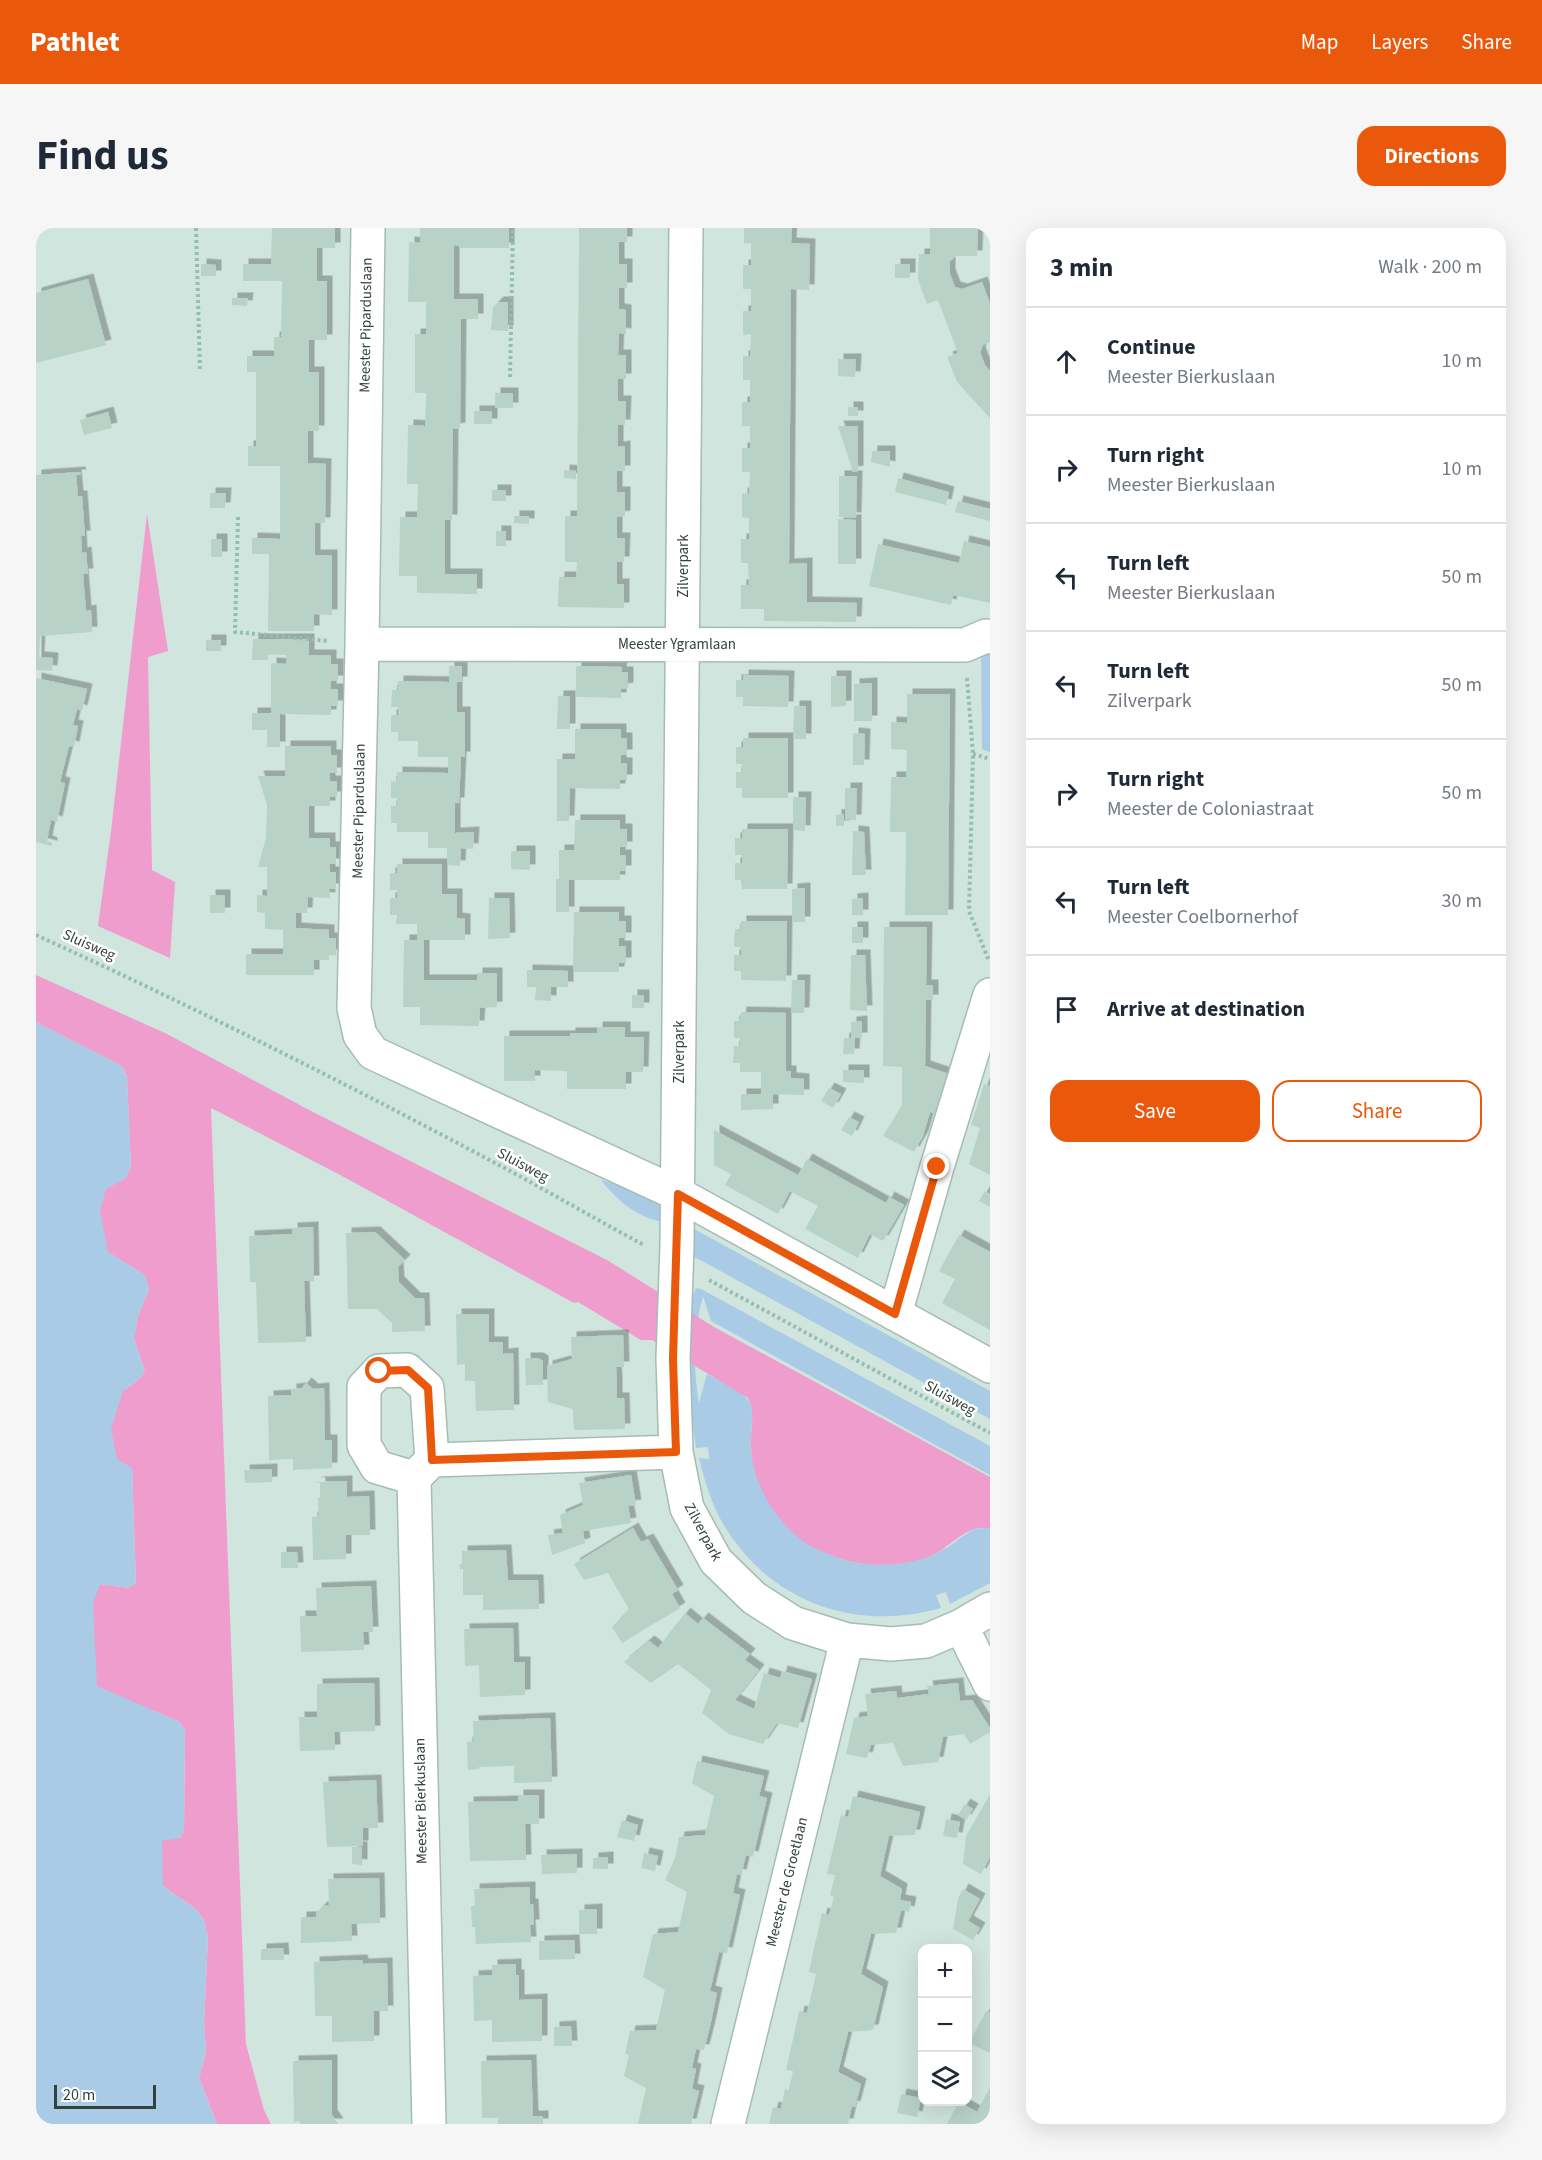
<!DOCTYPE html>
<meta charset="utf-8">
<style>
body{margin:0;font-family:"Source Sans 3",sans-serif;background:#f6f6f7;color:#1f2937}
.controls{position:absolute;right:18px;bottom:18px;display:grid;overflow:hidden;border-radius:12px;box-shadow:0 6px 24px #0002}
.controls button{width:54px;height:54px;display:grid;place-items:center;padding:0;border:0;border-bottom:2px solid #e0e1e3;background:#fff;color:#1f2937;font:30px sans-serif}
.scale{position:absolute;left:18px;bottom:15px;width:102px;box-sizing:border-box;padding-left:6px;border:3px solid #33423c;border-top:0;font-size:16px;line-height:21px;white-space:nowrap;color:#33423c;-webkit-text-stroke:4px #fff;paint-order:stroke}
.stop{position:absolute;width:18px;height:18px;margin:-14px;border:4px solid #ea580c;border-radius:50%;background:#fff}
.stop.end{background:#ea580c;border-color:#fff;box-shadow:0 2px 6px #0008}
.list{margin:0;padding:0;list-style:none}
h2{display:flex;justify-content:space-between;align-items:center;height:78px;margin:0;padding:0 24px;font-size:26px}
h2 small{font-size:20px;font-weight:400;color:#747a83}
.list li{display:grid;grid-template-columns:39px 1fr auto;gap:18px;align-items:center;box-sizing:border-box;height:108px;padding:0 24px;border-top:2px solid #e0e1e3}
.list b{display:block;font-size:22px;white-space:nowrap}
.list p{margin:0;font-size:20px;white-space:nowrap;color:#747a83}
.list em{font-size:20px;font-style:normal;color:#747a83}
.actions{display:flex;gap:12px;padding:18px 24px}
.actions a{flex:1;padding:14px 0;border:2px solid #ea580c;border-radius:18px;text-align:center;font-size:21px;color:#ea580c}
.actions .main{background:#ea580c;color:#fff}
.icon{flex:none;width:33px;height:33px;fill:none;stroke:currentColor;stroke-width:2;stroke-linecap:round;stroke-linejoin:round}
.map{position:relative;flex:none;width:954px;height:1896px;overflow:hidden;border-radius:18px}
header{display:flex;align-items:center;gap:36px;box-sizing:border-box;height:84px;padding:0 30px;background:#ea580c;color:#fff}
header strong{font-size:28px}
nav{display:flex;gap:33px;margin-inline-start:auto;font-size:21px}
.intro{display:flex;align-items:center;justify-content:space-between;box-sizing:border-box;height:144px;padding:0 36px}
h1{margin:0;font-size:42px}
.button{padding:15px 27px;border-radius:18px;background:#ea580c;color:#fff;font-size:21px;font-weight:700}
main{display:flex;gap:36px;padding:0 36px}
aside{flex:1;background:#fff;border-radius:18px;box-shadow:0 6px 24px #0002}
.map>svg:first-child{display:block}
.residential{fill:#d0e5de;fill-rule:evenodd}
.green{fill:#aacbe6}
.water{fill:#ef9dcd}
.building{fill:#b8d2c8;filter:url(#shadow)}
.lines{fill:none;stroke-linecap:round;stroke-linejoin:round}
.minor-casing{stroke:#a5bcb4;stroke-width:36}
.path{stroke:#96beb0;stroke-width:4;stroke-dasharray:3 3;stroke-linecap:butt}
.minor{stroke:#fff;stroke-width:33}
.route{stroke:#ea580c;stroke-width:8}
.labels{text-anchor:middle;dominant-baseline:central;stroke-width:5;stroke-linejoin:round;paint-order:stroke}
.street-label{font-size:15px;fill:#33423c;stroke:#fff}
</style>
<header>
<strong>Pathlet</strong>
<nav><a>Map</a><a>Layers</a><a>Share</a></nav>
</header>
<div class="intro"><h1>Find us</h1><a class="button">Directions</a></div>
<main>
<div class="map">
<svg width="954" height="1896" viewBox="0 0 954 1896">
<defs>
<filter id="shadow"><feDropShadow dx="5.5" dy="-5.5" stdDeviation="0" flood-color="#0004"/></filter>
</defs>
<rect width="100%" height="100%" fill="#e2f1ec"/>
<path class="residential" d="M0 0H954V1896H235L228 1883 210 1816 194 1420 0 794ZM886 1720H932V1874H886Z"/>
<path class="green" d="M945 418 954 420V524L946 521Z
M0 794 86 838 91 850 95 939 90 950 71 961 72 1024 109 1047 113 1062 102 1088 98 1111 109 1143 103 1151 87 1163 96 1240 100 1356 93 1360 64 1356 61 1457 144 1494 149 1503 148 1602 144 1610 127 1658 160 1681 168 1692 172 1709 168 1794 170 1824 163 1850 181 1896H0Z
M565 952 586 958 627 960V994C600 989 582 973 565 952Z
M658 1001 954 1163V1191L657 1028Z
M660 1060 665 1061 954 1218V1247L675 1093 667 1068C657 1103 657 1140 663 1175L671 1146C683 1153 705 1161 713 1173 719 1181 714 1207 715 1218 715 1231 720 1242 725 1253 741 1294 762 1315 803 1330 836 1342 875 1336 906 1322 923 1315 934 1295 954 1301V1355L914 1376 910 1364 900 1367 905 1380C820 1404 736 1375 689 1299 676 1278 669 1254 663 1230L673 1231 672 1219 660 1220 655 1184 653 1139 657 1067Z"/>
<path class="water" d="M111 286 132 423 112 429 116 642 139 654 134 730 62 698 75 603Z
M0 747 131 806 275 883 571 1032 678 1099 954 1249V1301C932 1294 914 1321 894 1328 866 1339 828 1340 800 1329 787 1324 773 1319 763 1310 737 1289 716 1253 715 1219 714 1203 720 1184 712 1170L616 1112H605L542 1074 538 1075 308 949 175 880 210 1816 228 1882 235 1896H181L163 1850 170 1824 168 1794 172 1709 168 1692 160 1681 127 1658 126 1613 144 1610 148 1602 149 1503 144 1494 61 1458 57 1376 64 1356 93 1360 100 1355 96 1240 81 1231 75 1201 87 1163 103 1151 109 1143 98 1111 102 1088 113 1062 109 1047 72 1024 64 983 70 961 90 950 95 939 91 849 86 838 0 794Z"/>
<path class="building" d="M236 0H299V20H281V53H291V112H273V144H283V203H272V235L290 236 289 295H279V327H296V387L278 386V403H232L233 326H216V310L244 311V238H212V218H220V144H211V128H238V109H245L246 53H207V36H235Z
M384 0H473V20H423V18L418 17V71H442V91H425L424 200 417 201 416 292H409V346H441V366L381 365V348H363L364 289H381L382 256H371L372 197 389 198 390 165H379V106H390V74H372L373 14 384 15Z
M543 0H591V14H583V36H591V60H583V81L590 82V106L583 105 582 127H590V151H582V173H590L589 197H582V219L589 218V243H581V264H589V288L581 289V310H589L588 334H581V356H588V380L522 379 523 349H540L541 334H529V288H541Z
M708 0H756L755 15 774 16 773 62 755 61 753 336 771 335V374L821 375 820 394 728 393V381H705V357H713L712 335H705V311H713V290L706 289V265L713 266 714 244H706V220H714V198H706V174H714V152H707V128H714L715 106 707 107V83H715V61H707V37H715V15H708Z
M894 0H942L941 28H920L914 33V46L919 59 926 61 946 54 954 76V114L947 117 944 124 949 137 954 143V190L921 154 911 129 922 125 902 72 891 76 882 52 883 26H894Z
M165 36 180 37V48H165Z
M859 36H874V50H859Z
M52 51 70 117 0 135V65Z
M196 70H212L211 78 196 77Z
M462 74H472V103L455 102 457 79Z
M802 131H820L819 149 802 148Z
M459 165H477V180H459Z
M812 179H822V188H812Z
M438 183H456V196H438Z
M72 184 76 200 48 207 44 192Z
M802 198H822V243L817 244Z
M836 223H854V239L835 234Z
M528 242 540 243V251L528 250Z
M44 244 45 247H40L42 268H46L49 308H45L46 325 50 324 52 346H47L50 383 55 382 56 404 4 408 3 429 17 430 16 443 0 442V247Z
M803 248H821L820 290 803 289Z
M862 250 913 264 910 277 859 264Z
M456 262H470V273H456Z
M174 265H190L189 280H174Z
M922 273 954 281V293L919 284Z
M478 288H493V296L478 295Z
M802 291 820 292V336H802Z
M460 303H470V318H460Z
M175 311H186V329H175Z
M928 313 954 319V375L917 367 915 377 833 358 842 316 923 335Z
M217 411H273V427H295V436H302V453H295V461H302V478H295V487L244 486V519H231V502H216V485H235V435L250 436V427L232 426V432H216Z
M170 412H185V423H170Z
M413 438H426V454H421V484H429V529H425L423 575H419V605L438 604 437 621 425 620 424 638 411 637V620H392V604H361V595H355V578H361V570H355V553L361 554V544L412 545V529H382V513H362V504H355V487H362V479H355L356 462H362V453L413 454Z
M540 438 586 439 585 444H592V460L585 461V470L540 469Z
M707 447 753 448 752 479 707 478V469H700V452H707Z
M795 448H810V478L795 479Z
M0 450 51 461 46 483 41 481 37 497 42 498 38 519 33 518 24 554 29 555 21 594 15 592 11 613 16 615V618L0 614Z
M836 455V493H818V456Z
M871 466H914L912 687H869L870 604H854L855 549H870L871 522 855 521V494L871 495Z
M522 468H534V501H521Z
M758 478H770V511H757Z
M539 501H585V510H591V527H585V535H591V552H584V561L534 560 533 593H521V531H539Z
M817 505 829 506 828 537H817Z
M707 510H752V570H706V560H700V544H706V536H700V519H707Z
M249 518H295V527H301V545H294V553H301V569H294V578H273V610H294V619H300V636H294V644H300V661H293L294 670 272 669 271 685H260V700L293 702V710H300V727H293V732H278V747H210V726H247V702L229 701V685L221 684V667L231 668V639H222L230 610 231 577 222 548H249Z
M809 560H821L820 592H809Z
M757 569H770L769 603 757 602Z
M808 586V598H800V587Z
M539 592H584V601H591V619H584V627H590V643H584V652H533V684H520V651H523V622H538Z
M706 601H752L751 661H706L705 652H699V635H706V627H699V610H706Z
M817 603 828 604 830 647H816Z
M475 623H494V642L475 641Z
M361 636H406V666H421V690L429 691V712H388V752H441V745H461V779L444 780 443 798 384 797V779H367L368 712H381V696H360L361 687H354V670H361V662H354V645H361Z
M769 660V694H756V661Z
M174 667H189V685H174Z
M453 670H473L474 710 452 711Z
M827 670V687H816V671Z
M538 684H583V693H590V710H583V718H590V735H583V744H537Z
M705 693H751L750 753 705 752V743H698V727H705V719H698L699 701H705Z
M816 699H827V715H816Z
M848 699H891L890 757H897V772H890L889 838 916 847 904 887 894 884 887 908 878 924 847 908 866 877V839L847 838Z
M815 727H829L831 783 814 782Z
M491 742 532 743V759H515V773L499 772 500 759H491Z
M756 752H769L768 785H755Z
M596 767H608V780H596Z
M705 784 750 785V843H755V850L768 851V867L737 866V881L705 882V866H725V844H704V835H697L698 818H704V810H698V793H704Z
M826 793V810H819L818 826H807L808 810H815V794Z
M561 799H589V809H608L607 844H590V861H531V843L499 842V853H468V808H534V805H561Z
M807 842H828V855L807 854Z
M948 856 954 858V947L933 936 944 900 935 897Z
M793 860 805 866 797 880 785 873Z
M813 889 823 894 816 908 805 902Z
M678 902 762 947 771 931 850 975 853 969 868 977 847 1013 834 1006 822 1030 769 1001 782 978 754 963 742 986 689 957 695 946 678 937Z
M949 963 954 966V979L943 973Z
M277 999 278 1053H268L270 1114 222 1115 220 1054H214L213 1008 256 1006V1000Z
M339 1004 369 1032 362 1039 363 1054 379 1070H388L389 1103 356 1104V1095L341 1081H312L310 1005Z
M923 1007 954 1024V1102L906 1075 919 1051 903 1043Z
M420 1086H453V1114H467V1126L477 1125 478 1182 440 1183 439 1153H429V1136L421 1137Z
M587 1107 588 1139H580L581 1155V1170H588L589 1201 538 1202 537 1181 512 1174 511 1138 536 1131 535 1109Z
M489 1130H502L507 1133V1157H490Z
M270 1155 277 1161 288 1160 289 1212H296V1240L257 1242V1231L233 1232 232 1168 255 1167V1161L266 1160Z
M236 1241V1254L209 1255 208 1242Z
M595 1247 600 1277 592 1278 595 1295 547 1303 549 1315 516 1327 512 1307 527 1305 524 1287 547 1277 543 1255Z
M311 1253V1269L333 1268 334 1307H310V1331L277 1332 276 1289 283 1288 282 1270 284 1269V1255L279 1254Z
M597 1300 605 1314 612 1311 642 1362 636 1366 644 1380 586 1415 576 1399 593 1381 572 1345 548 1352 538 1336Z
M470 1322 472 1352H502L503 1381 447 1382V1367H427V1341H424L423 1336H426V1323Z
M245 1324H261L262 1340H245Z
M335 1358 337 1404H327L328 1422 265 1424 264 1388H281L280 1360Z
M649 1385 662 1396 667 1390 714 1426 709 1432 723 1442 699 1472 718 1481 728 1445 744 1450 746 1443 776 1451 762 1500 741 1495 727 1516 693 1506 666 1485 675 1462 642 1436 615 1455 588 1434 613 1413 622 1420Z
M477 1400 478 1434H489V1467L444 1469 443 1437 429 1438 428 1401Z
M338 1455 339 1503 298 1504 299 1522 264 1523 263 1489H281V1456Z
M922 1455 924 1473 936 1472 954 1500V1504L934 1516 928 1506 907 1509 902 1534 867 1538 857 1515 835 1517 831 1530 810 1526 818 1490 832 1488 829 1466 860 1463 861 1470 893 1466 891 1458Z
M514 1490 516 1554 478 1555V1538L443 1539V1541L432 1542 431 1514 438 1513 437 1493Z
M661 1533 728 1548 723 1568 731 1570 717 1629 710 1627 705 1647 701 1646 697 1665 704 1667 691 1725 683 1724 674 1763 681 1765 675 1794 668 1822 660 1821 656 1840 660 1841 656 1861 663 1863 655 1896H602L610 1860 588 1848 593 1827 589 1826 594 1803 620 1802 629 1762 607 1749 617 1706 642 1704 651 1664 629 1652 639 1630 643 1609 669 1607 678 1568 656 1555Z
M340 1552 342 1600H327V1618L291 1619 287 1554Z
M954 1566V1629L945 1646 927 1636 930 1608Z
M482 1567H503V1596H489L490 1632 434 1633 432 1574 482 1573Z
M817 1568 884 1584 879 1607 853 1608 844 1648 866 1661 864 1672 875 1674 873 1684 865 1682 860 1705 835 1706 825 1746 847 1759 837 1802 812 1804 802 1844 825 1856 819 1879 816 1878 812 1896H733L737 1879 745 1881 749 1861 753 1862 757 1843 750 1842 759 1802 763 1783 771 1785 780 1746 773 1744 777 1725 786 1685 793 1687 798 1669 794 1667 799 1647 791 1646 805 1587 812 1589Z
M929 1576 937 1581 930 1592 922 1587Z
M910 1591 924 1594 921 1610 907 1608Z
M586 1592 602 1597 598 1613 581 1609Z
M316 1619H326V1637L316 1636Z
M608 1625 622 1628 619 1643 605 1640Z
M541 1626V1645L506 1646 505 1627Z
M572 1629V1641H557V1630Z
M343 1650 344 1695 315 1696 316 1713 265 1715V1689H280V1685L287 1678 293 1677 292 1651Z
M494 1659V1676H497L498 1697H494L495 1714 440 1716 439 1699H436L435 1678H439L438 1661Z
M927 1661 944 1671 932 1693 944 1700 937 1712 917 1701 922 1671Z
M561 1681V1706H543V1682Z
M538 1712 539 1731 503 1732V1713Z
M247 1720 248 1732H225V1721Z
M326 1732 327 1736 351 1735 352 1783H338V1813L296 1814V1788H279L278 1734Z
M480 1736V1747H483V1772L506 1771V1813L456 1814V1792L438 1793 437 1748 456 1747V1737Z
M950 1783 954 1785V1825L933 1815Z
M535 1798 536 1818H518V1799Z
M296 1832V1887L302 1896H265L263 1893 258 1894 257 1833Z
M495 1832 497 1888H507V1896H462V1890H446L445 1833Z
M954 1859V1896H911L923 1874 941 1884Z
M865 1866 885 1870 881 1889 861 1885Z"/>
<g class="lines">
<g class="minor-casing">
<path id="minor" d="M332 0 326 416 318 780 324 807 337 825 642 966 954 1138
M650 0 641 1018 637 1131 640 1224 651 1280 680 1333 718 1370 757 1395 811 1412 855 1416 890 1413 925 1398 954 1381
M326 416 929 417 950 408 954 409
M859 1086 901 939 954 767
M378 1250 341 1239 328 1217V1159L343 1143 371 1142 391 1160 396 1232
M925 1398 954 1456
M393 1896 378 1250 396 1232 640 1224
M692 1896 811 1412"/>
</g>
<path class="path" d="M160 0 164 143
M474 149 477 0
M202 289 199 404 293 413
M931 450 937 526 933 683 953 733
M937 526 954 531
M0 707C156 778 309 855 461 936 510 962 559 991 608 1017
M673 1052 954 1205"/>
<use href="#minor" class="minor"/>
</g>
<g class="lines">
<path class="route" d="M343 1143 372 1142 392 1160 396 1232 640 1224 637 1131 642 966 859 1086 901 939"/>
</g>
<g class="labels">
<g class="street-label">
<text transform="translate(330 97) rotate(-89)">Meester Piparduslaan</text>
<text transform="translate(647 338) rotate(-90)">Zilverpark</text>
<text x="641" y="416">Meester Ygramlaan</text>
<text transform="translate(323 583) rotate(-89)">Meester Piparduslaan</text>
<text transform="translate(53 717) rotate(24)">Sluisweg</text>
<text transform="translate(643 824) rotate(-90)">Zilverpark</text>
<text transform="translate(487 937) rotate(28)">Sluisweg</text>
<text transform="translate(914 1170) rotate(29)">Sluisweg</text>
<text transform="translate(667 1304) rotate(62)">Zilverpark</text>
<text transform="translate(385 1573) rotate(-91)">Meester Bierkuslaan</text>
<text transform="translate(751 1654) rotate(-76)">Meester de Groetlaan</text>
</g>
</g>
</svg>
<div class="controls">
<button>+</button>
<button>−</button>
<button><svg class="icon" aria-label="layers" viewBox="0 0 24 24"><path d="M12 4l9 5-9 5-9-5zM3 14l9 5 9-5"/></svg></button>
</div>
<div class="scale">20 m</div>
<div class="stop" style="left:343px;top:1143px"></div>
<div class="stop end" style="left:901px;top:939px"></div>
</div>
<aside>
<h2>3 min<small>Walk · 200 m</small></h2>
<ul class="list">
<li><svg class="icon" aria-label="ahead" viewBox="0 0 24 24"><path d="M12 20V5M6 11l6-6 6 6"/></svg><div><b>Continue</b><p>Meester Bierkuslaan</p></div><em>10 m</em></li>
<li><svg class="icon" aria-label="right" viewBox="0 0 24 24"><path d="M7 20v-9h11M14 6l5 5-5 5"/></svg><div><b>Turn right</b><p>Meester Bierkuslaan</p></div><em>10 m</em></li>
<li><svg class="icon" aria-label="left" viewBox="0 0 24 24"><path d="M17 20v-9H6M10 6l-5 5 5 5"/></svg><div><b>Turn left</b><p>Meester Bierkuslaan</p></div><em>50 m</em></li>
<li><svg class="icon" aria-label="left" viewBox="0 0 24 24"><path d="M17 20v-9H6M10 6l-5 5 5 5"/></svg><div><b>Turn left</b><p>Zilverpark</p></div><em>50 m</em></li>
<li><svg class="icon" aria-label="right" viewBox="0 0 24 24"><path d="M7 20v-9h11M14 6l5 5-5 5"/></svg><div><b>Turn right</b><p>Meester de Coloniastraat</p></div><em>50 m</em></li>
<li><svg class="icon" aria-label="left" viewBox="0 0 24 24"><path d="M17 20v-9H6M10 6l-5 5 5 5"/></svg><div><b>Turn left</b><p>Meester Coelbornerhof</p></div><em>30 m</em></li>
<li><svg class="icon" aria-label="arrive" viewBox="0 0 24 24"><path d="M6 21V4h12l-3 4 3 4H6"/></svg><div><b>Arrive at destination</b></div></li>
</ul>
<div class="actions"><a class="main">Save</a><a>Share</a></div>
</aside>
</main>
